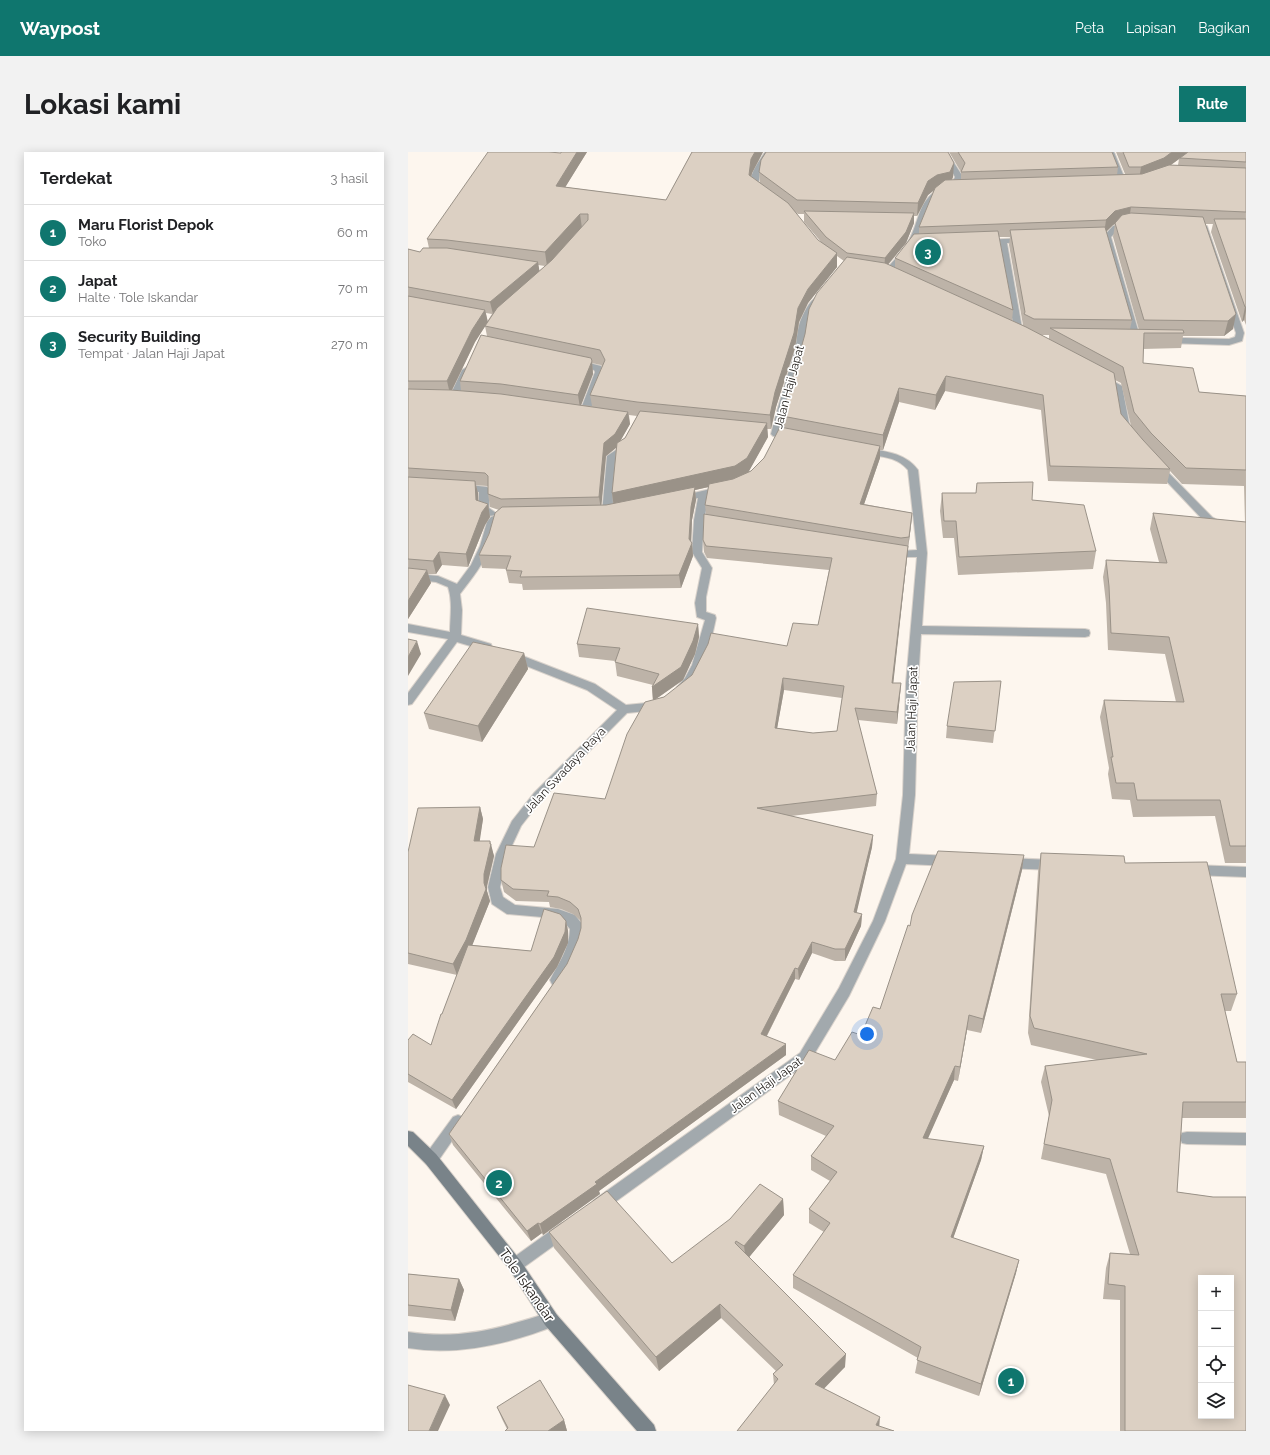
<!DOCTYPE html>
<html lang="id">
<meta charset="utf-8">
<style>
body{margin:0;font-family:Raleway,sans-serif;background:#f2f2f2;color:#202124}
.controls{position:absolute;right:12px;bottom:12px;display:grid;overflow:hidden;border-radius:0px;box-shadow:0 2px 10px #0003}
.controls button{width:36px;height:36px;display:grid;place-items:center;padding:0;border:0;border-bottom:1px solid #e0e0e0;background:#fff;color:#202124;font:20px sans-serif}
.you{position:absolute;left:459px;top:882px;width:14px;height:14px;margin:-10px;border:3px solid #fff;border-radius:50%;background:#1a73e8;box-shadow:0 0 0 6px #1a73e833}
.badge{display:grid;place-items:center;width:26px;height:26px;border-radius:50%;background:#0f766e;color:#fff;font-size:13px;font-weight:700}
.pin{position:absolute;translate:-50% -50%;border:2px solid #fff;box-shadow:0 1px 4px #0006}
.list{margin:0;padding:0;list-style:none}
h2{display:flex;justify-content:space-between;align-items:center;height:52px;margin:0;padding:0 16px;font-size:17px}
h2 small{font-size:13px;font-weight:400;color:#757577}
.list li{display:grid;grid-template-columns:26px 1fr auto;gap:12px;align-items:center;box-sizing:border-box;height:56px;padding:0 16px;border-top:1px solid #e0e0e0}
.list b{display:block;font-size:15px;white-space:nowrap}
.list p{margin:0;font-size:13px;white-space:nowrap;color:#757577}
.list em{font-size:13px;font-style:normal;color:#757577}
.icon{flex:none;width:22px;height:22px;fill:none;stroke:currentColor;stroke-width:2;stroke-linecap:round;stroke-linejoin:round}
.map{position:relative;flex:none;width:838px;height:1279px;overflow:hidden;border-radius:0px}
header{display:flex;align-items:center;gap:24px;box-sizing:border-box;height:56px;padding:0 20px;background:#0f766e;color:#fff}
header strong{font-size:19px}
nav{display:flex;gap:22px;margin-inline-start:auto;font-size:14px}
.intro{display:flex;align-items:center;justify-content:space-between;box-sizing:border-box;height:96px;padding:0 24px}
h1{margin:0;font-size:28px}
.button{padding:10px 18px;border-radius:0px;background:#0f766e;color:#fff;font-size:14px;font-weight:700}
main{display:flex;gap:24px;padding:0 24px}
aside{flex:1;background:#fff;border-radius:0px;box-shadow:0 2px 10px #0003}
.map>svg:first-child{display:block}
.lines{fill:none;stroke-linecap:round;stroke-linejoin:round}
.minor-casing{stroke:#d9d2cb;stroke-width:2}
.secondary-casing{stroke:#d9d2cb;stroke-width:2}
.minor{fill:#a2a9ad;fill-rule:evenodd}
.secondary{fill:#798389;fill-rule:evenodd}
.wall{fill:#bdb3a8;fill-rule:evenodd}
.shaded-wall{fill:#9a9288}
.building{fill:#dcd0c3;stroke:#9a9288;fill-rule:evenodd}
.labels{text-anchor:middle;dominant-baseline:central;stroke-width:3.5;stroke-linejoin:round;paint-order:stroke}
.street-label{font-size:12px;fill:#1c1814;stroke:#fff}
.near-street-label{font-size:14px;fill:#1c1814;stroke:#fff}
</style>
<header>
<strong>Waypost</strong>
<nav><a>Peta</a><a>Lapisan</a><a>Bagikan</a></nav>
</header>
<div class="intro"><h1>Lokasi kami</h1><a class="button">Rute</a></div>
<main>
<aside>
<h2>Terdekat<small>3 hasil</small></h2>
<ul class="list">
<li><span class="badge">1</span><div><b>Maru Florist Depok</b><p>Toko</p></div><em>60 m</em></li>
<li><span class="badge">2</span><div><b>Japat</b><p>Halte · Tole Iskandar</p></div><em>70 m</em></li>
<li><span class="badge">3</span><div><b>Security Building</b><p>Tempat · Jalan Haji Japat</p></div><em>270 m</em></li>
</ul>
</aside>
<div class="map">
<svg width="838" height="1279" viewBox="0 0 838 1279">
<rect width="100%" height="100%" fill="#fdf6ee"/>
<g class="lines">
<g class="minor-casing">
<path id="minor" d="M357 0H365L352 21 350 34 356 39 352 41 343 37C339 24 351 10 357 0Z
M531 0H539L555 25 548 39H545L541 37 547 25 537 6Z
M698 0H706L719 32 718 34H715L711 32Z
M533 36H536L540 38 530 44 525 49 507 93 482 124H476L475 122 476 120C483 111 492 103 498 93 512 73 508 48 533 36Z
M721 70 799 74 836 181 834 189 821 193 725 190 695 85 705 74ZM721 74 793 78 828 181 827 185 821 187 732 185 703 85 711 77Z
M617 86 621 88 620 90 599 91 614 176 610 179 606 176 590 92H576L572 90 576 88Z
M409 145 413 148C399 167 401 175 396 197 389 225 379 252 373 280L385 283 387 285 382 288 365 284 363 282C370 253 379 226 387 198 389 189 389 179 392 170 395 163 401 148 409 145Z
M169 208 193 214 197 220 181 262 176 265 171 262 187 220 186 218 166 213 165 211Z
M59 215 64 218 51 246 49 248H43L41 246 54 218Z
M694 223 714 234 722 276 724 279 722 281H716L712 276 705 235 691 228 689 226Z
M218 289 223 292 217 300 209 305 204 362 203 364H195L194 362 199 304 211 296 215 290Z
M455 296C475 299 497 300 510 318L519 401 514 474 677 477 681 478 682 481 681 484 677 485 513 482 510 531 507 643 501 702 543 704 547 706 549 709 547 712 543 714 498 712 477 769 441 844 402 909 196 1058 191 1060 186 1058 184 1053 186 1048 392 901 431 836 465 769 488 707 495 643 498 531 509 405H492L479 402 478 400 483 397 492 399 509 398 500 318C488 303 469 305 452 301L450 299 452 297Z
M749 311 752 312 804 365 823 376 838 379V385L816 381 796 369 746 316 744 314Z
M53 332 79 335 81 337V356L88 361 87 363C81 365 74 363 71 358V340L50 337 48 335Z
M315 334 318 335 320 337 318 339 301 343 296 368 294 400 304 416 298 445V460L307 463 308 466C305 481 292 544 271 538L269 535 277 526 284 513 297 468 289 465 287 451 294 416 284 400 286 368 290 346 273 350 268 347 269 345Z
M96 361 101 364C98 368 91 367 88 372 85 378 85 387 82 393 76 412 64 426 52 442L54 458 53 483 83 492 84 495 83 498 79 499 49 490 4 552 0 553V541L40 487 0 480V472L42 480C42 465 45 450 40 435L28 430 0 427V421L30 424 49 432 63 413 72 394 79 370 83 365Z
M102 499 187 532 218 553 249 550 253 551 255 554 253 557 249 558 219 561 134 647 113 674 100 702 92 735 95 745 107 753 150 757 167 763 174 772 175 776V790L162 819 154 832 149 833 144 832 142 828C151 810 161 798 162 777L157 771 145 766 99 762 84 752 80 735 88 702 104 669 126 641 209 558 179 538 98 506 96 503 98 500Z
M599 706 647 708 651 710 653 713 651 716 647 718 599 716 595 714 593 711 595 708Z
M785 713 838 715V725L785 723 781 721 779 718 781 715Z
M50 963 55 965 57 969 55 973 28 1012 23 1014 18 1012 16 1007 18 1002 45 965Z
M779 980 838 981V993L779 992 774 991 772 986 774 981Z
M157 1070 162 1072 165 1077 162 1082 112 1118 107 1120 102 1118 99 1113 102 1108 152 1072Z
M143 1160 149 1163 151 1168 149 1173C101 1192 50 1204 0 1196V1180C53 1188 93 1176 143 1160Z"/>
</g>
<g class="secondary-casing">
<path id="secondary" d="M0 979 5 980 28 1002 112 1108 149 1163 246 1273 248 1279H229L137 1173 102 1118 18 1012 0 994Z"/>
</g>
<use href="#minor" class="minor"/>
<use href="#secondary" class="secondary"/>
</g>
<path class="wall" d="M153 0H179L157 35 258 48 284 0H355L344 21 343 24 352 31 351 20 545 25 544 28 553 27V20L541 0H704L710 15 709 23 717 22 708 0H838V173L836 168 834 170 803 80 805 72H797L825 177 816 184H775L773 196 735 197V211L791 240 838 244V711H817L807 664 725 665 722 648 704 647 700 622 701 616 692 565 696 548 768 550 757 502 700 498 698 451 695 425 698 408 751 410 742 377 745 361 837 370 836 334 774 332 762 319 759 332 640 329 633 258 537 239 527 258 491 250 475 298H472V306L456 352 504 361 503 373 500 397H499V406L485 531H493L492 543 489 572 450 568 469 642 468 654 383 664 465 683 464 695 448 761 454 762 453 774 437 809H427L404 801 391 828 387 827 359 884 378 903 191 1039 192 1042 135 1083 134 1081 123 1089 45 993 41 982 159 812 170 787 173 776V769L165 762 153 757 142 755 141 750 108 749 96 740 93 728 126 695 197 647 245 548 244 535 245 533 209 524 207 509 171 505 169 492 290 472 291 485 287 502 275 528 248 547 256 545 379 494 410 473 421 418 299 406 296 400 295 388 298 362 297 353 301 335 287 338 288 348 284 368 283 390 284 391 285 404 273 436 115 438 114 432 101 431 98 418 99 417 74 416 71 403 91 358 82 355 80 342V334H79L68 333 70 341V349L80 352 82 365 77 373 60 415 34 413 28 422H20L23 431 0 467V97L12 100 21 96 19 87 153 1ZM771 7 770 13H763ZM526 38 511 75V82L487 106V116L480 113 498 91 506 71V64H509L520 43ZM386 59 390 62H396V70L414 91 410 88ZM707 72 705 85 731 178 722 177 724 168 698 79 705 73ZM591 85H602L601 93 615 173 604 169 605 158ZM429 104 436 109 374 264 375 275 356 306 343 319 340 320 360 285 359 277H363L368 255 387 196 391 170 400 151 429 115ZM130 113 137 114 131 119ZM78 161 84 162 79 170ZM77 174 79 184 52 229 53 239 44 238 67 190ZM633 183H641V187ZM184 211 193 213 194 214 182 243 184 254 173 253 185 222ZM707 228 713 231 723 274 713 262ZM221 263 229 264 217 286 212 289 222 272ZM208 296 204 341 205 352 198 353 193 354 198 304ZM376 538 434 546 429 579 405 581 369 576Z
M569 331 624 348 688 399 685 417 550 423 546 386H535L532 359 534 341H568Z
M116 501 120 517 74 590 21 577 16 561Z
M593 529 585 591 538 586 539 574Z
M72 655 75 667 71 689 82 692 86 704 79 734V739L82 749 64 793 123 799 158 769 160 779V791L149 815 48 957 0 930V888L23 893 49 823 0 812V700Z
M633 701 717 711 829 842 823 859H817L829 910H838V966H774L769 1040 805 1045 838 1279H712V1148L695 1147 698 1116 702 1101 722 1102 698 1022 633 1007 641 964 633 930 637 914 689 908 623 893 620 881 630 719Z
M616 703 614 718 573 881 559 878 550 929 546 928 519 987 576 994 573 1008 545 1086 611 1108 608 1121 571 1244 507 1221 510 1206 385 1136V1123L416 1080 401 1071V1057L422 1029 403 1018V1004L418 984 371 963 370 949 427 908 453 883 472 857 502 774Z
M375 1047 376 1063 341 1105 437 1215 329 1279 366 1233 365 1222 368 1219 313 1166 251 1219 146 1096 141 1080 264 1111Z
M0 1122 51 1127 56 1138 47 1169 0 1164Z
M89 1255 156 1268 159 1279H97L99 1277 94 1267Z"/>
<path class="shaded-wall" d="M169 0H179L150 47 148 34Z
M347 0H355L344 21 341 36V23L343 7Z
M764 0H781L772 6 771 7 753 20 731 28 733 15Z
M546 11 545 25 541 34 529 36 520 43 509 64 510 51 520 29Z
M723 55 721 68 707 71V72L705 73 696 82 698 68 707 59Z
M506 61V71L498 91 476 117 477 106Z
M172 62 174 76 139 114 137 100Z
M429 101V115L400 151 391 170 387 196 368 255 363 277 362 263 367 240 390 156 400 137Z
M130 110 132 122 85 162 82 150Z
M837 155H838V159L836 168 834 170Z
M77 158 80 170 67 190 42 242 39 229 64 178Z
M828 162 825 177 816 184 820 169Z
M184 209 185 222 172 256 170 243Z
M538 224 537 239 527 258 528 243Z
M491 236V250L475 298V283Z
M220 260 222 272 209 295 198 304 193 358 191 345 196 291Z
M359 271 360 285 340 321 327 329 287 338 288 348 284 368 283 394 284 391 285 404 273 436 271 423 281 387 283 355 206 356 204 341Z
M472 294V306L452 364V352Z
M67 329 70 341 71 361 68 348Z
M80 352 82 365 77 373 60 415 58 402 74 360Z
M504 361 503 373 500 397 501 385Z
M500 394 499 406 484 543V531Z
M31 400 34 413 28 422 25 409Z
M19 418 23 431 0 467V449Z
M290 472 291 485 287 502 275 528 245 549 244 535Z
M9 489 13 502 0 524V505Z
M116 501 120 517 74 590 70 574Z
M375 526 376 538 367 588V576Z
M493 531 492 543 489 572V560Z
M72 655 75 667 70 701 66 689Z
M465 683 464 695 446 772V760Z
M82 689 83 694V692L86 704 79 734V739L82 749 62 799 49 823 45 812 76 731V722Z
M616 703 614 718 573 881 575 867Z
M454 762 453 774 437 809V797Z
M158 769 160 779V791L149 815 48 957 44 948Z
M404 790V801L391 828 390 817Z
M387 816V827L354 893 353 882Z
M561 863 559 878 550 929 552 915Z
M378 892V903L191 1039 192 1042 135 1083 132 1072 187 1030Z
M547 914 546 928 514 1000 515 986Z
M576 994 573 1008 541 1098 543 1085Z
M375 1047 376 1063 338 1109 336 1094Z
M130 1071 134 1081 123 1089 119 1079Z
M611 1108 608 1121 571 1244 573 1232Z
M51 1127 56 1138 47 1169 43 1158Z
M312 1152 313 1166 251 1219 248 1205Z
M438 1202 437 1215 407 1246V1232Z
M37 1243 42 1253 30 1279H21Z
M472 1265 471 1278 468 1273Z
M156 1268 159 1279H140Z"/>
<path class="building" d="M80 0H141L153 1V0H169L148 34 258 48 284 0H347L343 7 341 23 380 51 410 88 429 101 400 137 390 156 386 181 367 240 362 263 229 250 182 243 197 208 192 198 77 174 89 156 144 108 180 68V62H172L137 100 39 88 19 87Z
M358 0H540L546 11 542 20 529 23 520 29 510 51 389 48 351 20 353 8Z
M550 0H704L710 15 553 20 557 11Z
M715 0H764L756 6 733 15H721Z
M780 0H838V10L772 6Z
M761 13 838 16V60L723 55 707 59 698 68 511 75 527 36 537 28 734 22Z
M396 59 506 61 498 80 477 106 439 101 418 85Z
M723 61 795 65 828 162 820 169 736 168 707 71 714 63Z
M806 67H838V155H837Z
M697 75 724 168 626 167 616 162 617 160 602 78Z
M590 79 605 158 487 106 506 82Z
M15 96H39L130 110 82 150 0 135V97L12 100Z
M439 105 477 111 618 175 706 221 713 262 735 288 762 317 642 314 635 243 538 224 528 243 491 236 475 283 374 264 397 182 401 157 409 141Z
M0 144 77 158 64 178 39 229H0Z
M642 176 775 178 776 181H736L735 211 785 216 791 240 838 244V318L778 316 743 281 726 260 715 215Z
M73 183 183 206 184 209 170 243 93 232 52 229Z
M0 237 43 238 93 242 220 260 207 282 196 291 191 345 93 347 80 342V324L77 321 0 316Z
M232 259 359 271 339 306 327 314 204 341 209 291 217 286Z
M372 275 472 294 452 352 504 361 501 385 493 386 297 353 301 332 325 327 343 319 356 306Z
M0 325 67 329 68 348 80 352 74 360 58 402 31 400 25 409 0 407Z
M625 330 624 348 676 353 688 399 551 405 548 369H536L534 341H568L569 331Z
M287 335 283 355 281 387 284 391 271 423 112 425 114 419 98 418 103 404 71 403 81 382 87 361 94 355 198 353Z
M745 361 838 370V694H822L812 648H729L726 631H708L703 605H705L696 548 776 550 761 485 703 481 701 434 698 408 759 411Z
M296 362 500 394 484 531H493L489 560 447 556 469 642 349 656 465 683 446 760 454 762 437 797H427L404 790 390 817 387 816 353 882 378 892 187 1030 189 1032 132 1072 130 1071 119 1079 41 982 159 812 170 787 173 776V766L170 757 162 750 150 745 139 744 141 739 105 737 93 728V716L98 693 126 695 146 641 197 647 219 582 237 550 256 545 284 523 300 492 303 481 379 494 385 471 410 473 424 406 298 394 295 388ZM375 526 436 534 429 579 405 581 367 576Z
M0 416 19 418 0 449Z
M179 456 290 472 285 489 273 515 244 535 251 522 207 510 212 496 169 492Z
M0 487 9 489 0 505Z
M65 490 116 501 70 574 16 561Z
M593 529 587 579 539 574 546 530Z
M72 655 66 689H82V692H83L76 722V731L78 737 58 788 45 812 0 801V700L10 656Z
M530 699 616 703 575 867 561 863 552 915 547 914 515 986 576 994 543 1085 611 1108 573 1232 509 1208 513 1195 385 1123 422 1071 401 1057 429 1020 403 1004 426 974 370 949 401 898 427 908 444 880 453 883 465 855 472 857 500 773 502 774 504 763Z
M633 701 716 704 717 711 799 710 829 842H813L829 910H838V950H775L769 1040 805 1045H838V1279H717V1134L700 1132 702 1101 731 1103 702 1007 636 992 644 948 637 914 739 902 626 876 622 864ZM793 1126H823V1264H793Z
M136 757 152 762 158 769 157 780 146 805 44 948 0 922V888L5 882 23 893 33 862H34L60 793 123 799Z
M352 1032 375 1047 336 1094 328 1089 327 1091 438 1202 407 1232 472 1265 468 1273 486 1279H329L370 1227 365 1222 375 1213 312 1152 248 1205 141 1080 199 1039 264 1111 322 1067Z
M0 1122 51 1127 43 1158 0 1153Z
M132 1228 156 1268 140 1279H97L100 1276 89 1255Z
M0 1233 37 1243 21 1279H0Z"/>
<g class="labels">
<g class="street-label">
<text transform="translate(381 235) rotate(-75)">Jalan Haji Japat</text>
<text transform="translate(504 557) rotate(-88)">Jalan Haji Japat</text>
<text transform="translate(157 618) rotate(-47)">Jalan Swadaya Raya</text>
<text transform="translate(358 933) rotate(-36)">Jalan Haji Japat</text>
</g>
<g class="near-street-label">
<text transform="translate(119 1133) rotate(55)">Tole Iskandar</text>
</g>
</g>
</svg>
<div class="controls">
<button>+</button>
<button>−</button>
<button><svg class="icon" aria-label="locate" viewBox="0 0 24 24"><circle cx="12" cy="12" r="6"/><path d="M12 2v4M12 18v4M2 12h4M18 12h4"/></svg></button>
<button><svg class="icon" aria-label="layers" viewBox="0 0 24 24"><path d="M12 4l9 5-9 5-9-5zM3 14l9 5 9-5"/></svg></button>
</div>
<div class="you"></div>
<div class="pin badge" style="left:603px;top:1229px">1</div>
<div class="pin badge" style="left:91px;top:1031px">2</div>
<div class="pin badge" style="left:520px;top:100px">3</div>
</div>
</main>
